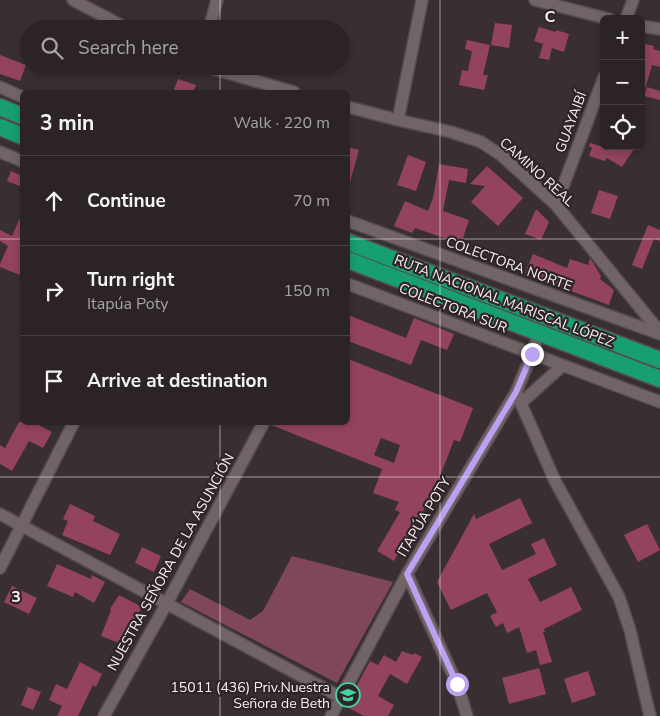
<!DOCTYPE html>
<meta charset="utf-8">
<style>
body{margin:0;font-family:"Nunito Sans",sans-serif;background:#372f32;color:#f1f3f6}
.controls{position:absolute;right:15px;top:15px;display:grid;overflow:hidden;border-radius:8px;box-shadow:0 2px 8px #0003}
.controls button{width:45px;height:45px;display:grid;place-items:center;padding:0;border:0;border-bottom:1px solid #474043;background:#2b2326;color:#f1f3f6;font:25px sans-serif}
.stop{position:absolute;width:15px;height:15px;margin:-11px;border:4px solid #bca0f2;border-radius:50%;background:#fff}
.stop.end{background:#bca0f2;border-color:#fff;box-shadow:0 1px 5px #0008}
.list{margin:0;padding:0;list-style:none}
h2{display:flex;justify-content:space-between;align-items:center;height:65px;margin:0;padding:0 20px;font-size:21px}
h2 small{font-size:16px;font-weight:400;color:#a6a4a7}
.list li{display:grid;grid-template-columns:32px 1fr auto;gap:15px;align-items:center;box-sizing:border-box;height:90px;padding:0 20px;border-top:1px solid #474043}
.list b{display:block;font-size:19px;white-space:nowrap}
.list p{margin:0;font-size:16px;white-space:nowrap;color:#a6a4a7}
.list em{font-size:16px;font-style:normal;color:#a6a4a7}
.icon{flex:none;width:28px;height:28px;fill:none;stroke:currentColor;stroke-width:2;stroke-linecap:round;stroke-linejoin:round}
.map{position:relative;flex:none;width:660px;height:716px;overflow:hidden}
.search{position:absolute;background:#2b2326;box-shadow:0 2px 8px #0003;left:20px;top:20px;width:330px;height:55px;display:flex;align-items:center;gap:12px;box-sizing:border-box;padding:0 18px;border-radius:28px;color:#a6a4a7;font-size:19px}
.panel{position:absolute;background:#2b2326;box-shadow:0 2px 8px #0003;left:20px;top:90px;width:330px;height:335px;border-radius:8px}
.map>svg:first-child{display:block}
.green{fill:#80475a}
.building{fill:#934360;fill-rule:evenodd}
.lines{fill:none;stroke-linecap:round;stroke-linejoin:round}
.minor-casing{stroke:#544b4e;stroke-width:14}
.highway-casing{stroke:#544b4e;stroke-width:19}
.minor{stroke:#706467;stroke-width:11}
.highway{stroke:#189e73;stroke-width:16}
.route{stroke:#bca0f2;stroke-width:6}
.grid{fill:none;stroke:#f8f1f3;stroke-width:1;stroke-opacity:0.55}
.labels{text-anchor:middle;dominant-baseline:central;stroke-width:4.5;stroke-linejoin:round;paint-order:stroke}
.street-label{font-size:14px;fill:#f8f1f3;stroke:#2f2528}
.poi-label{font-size:14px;fill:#f8f1f3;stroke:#2f2528;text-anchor:end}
.grid-label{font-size:16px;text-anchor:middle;font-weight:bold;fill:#f8f1f3;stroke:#2f2528;stroke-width:4.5;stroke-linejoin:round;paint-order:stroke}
</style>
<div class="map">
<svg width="660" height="716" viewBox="0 0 660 716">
<rect width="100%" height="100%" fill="#392f32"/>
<path class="green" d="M292 556 393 582 337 683 181 602 190 589 250 620 263 611Z"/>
<path class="building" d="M495 23 512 25 509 48 491 45Z
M539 27 556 32V30L569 34 564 52 552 48 549 60 539 58 543 44 534 41Z
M467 40 490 45 483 75H488L484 90 459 85 462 70 468 71 472 51 465 49Z
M641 43 654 46 653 49 660 51V67L652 65 644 93 641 92Z
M0 55 26 65 20 81 0 74Z
M178 79 196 85 193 92H173Z
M647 87 660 91V100L644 96Z
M590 143 612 150 614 146H636L622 167 607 158 605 161 589 156 592 148 589 146Z
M348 147 359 150 350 182H348Z
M408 155 426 162 416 191 397 185Z
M439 164 468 169 466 183 449 180 443 211 469 220 461 244 415 228 412 233 394 226 405 201 428 211 433 198Z
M487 166 523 198 498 226 471 202 485 186 470 184Z
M11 171 22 176V187L7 181Z
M599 190 618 196 610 219 591 213Z
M536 209 549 222 541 240 525 234Z
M22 213V269L20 275 0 267V264L8 246 0 241V230L12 236Z
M648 225 660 230V241L654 239 642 269 632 265Z
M533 254 567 268 570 259 588 265 590 258 601 276 600 279 614 290 609 305 560 287 561 286 525 273Z
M348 315 406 338 414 318 454 334 447 350 421 340 411 365 348 341Z
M348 359 473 408 460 442 454 440 432 497 430 496 419 520 417 519 394 561 377 551 400 512 395 510 399 502 373 493 382 469 271 425V422H348ZM381 438 400 445 394 463 374 455Z
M19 422H33L52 432 43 448 29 441 12 471 0 464V445L5 448Z
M520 498 532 523 489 544 502 570 536 554 531 544 544 538 557 565 528 579 540 602 571 587 582 610 544 629 545 632H543L552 662 540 665 536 650 527 653 519 627 507 633 503 623 496 627 490 616 497 612 487 593 451 610 437 582 474 514 476 519Z
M70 504 95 516 93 521 120 534 110 555 62 535 68 521 63 519Z
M647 524 660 550 638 562 624 535Z
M142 547 161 556 154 572 135 563Z
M57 564 91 579 92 575 105 582 94 603 75 592 73 597 47 586Z
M12 586 37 598 29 614 4 602Z
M119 595 142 607 135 619 124 645 101 636 111 610 110 609Z
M402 651 413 655 414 653 422 657 407 684 390 674 378 696 394 705 388 716H364L345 706 348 702 370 661 378 665 384 655 396 662Z
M80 662 102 674 96 687 93 685 78 716H57L62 706 49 700 56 684 67 689Z
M539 668 546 694 509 704 502 678Z
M588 671 596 695 572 703 564 679Z
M28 687 41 692 33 710 21 705Z"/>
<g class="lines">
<g class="minor-casing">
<path id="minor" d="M73 0 128 29
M535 0 609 19
M626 19 633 0
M641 26 660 29
M209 29 217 0
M203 66 294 92
M0 87 22 97
M348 107 398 120 451 132 481 142 501 155 556 205 660 332
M398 120 422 0
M0 152 22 161
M556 205 604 77
M348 221 660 334
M348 284 660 402
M516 392 555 481 619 597 630 630 650 716
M521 403 562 366
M0 514 342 698
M0 568 74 422
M407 574 457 684 467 716
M104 716 167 603 264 422
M331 716 407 574 516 392 532 354 539 333"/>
</g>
<g class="highway-casing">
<path id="highway" d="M0 107 22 116
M0 127 22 136
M348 242 660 360
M348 260 660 379"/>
</g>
<use href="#minor" class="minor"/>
<use href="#highway" class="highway"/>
</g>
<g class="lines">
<path class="route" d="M457 684 407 574 516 392 532 354"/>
</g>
<path class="grid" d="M220 0V29M440 0V716M220 66V92M0 239H22M348 239H660M220 422V716M0 477H660"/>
<defs>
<g id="school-ring" transform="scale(1.25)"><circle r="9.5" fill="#2f2528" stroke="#43d4a0" stroke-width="1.5"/><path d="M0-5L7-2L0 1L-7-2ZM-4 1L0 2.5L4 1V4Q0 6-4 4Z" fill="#43d4a0"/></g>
</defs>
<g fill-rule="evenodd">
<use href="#school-ring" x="348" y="695"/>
</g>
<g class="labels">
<g class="street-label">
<text transform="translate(571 122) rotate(-69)">GUAYAIBÍ</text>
<text transform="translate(537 172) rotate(42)">CAMINO REAL</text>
<text transform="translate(509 264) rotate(20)">COLECTORA NORTE</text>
<text transform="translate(504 301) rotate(21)">RUTA NACIONAL MARISCAL LÓPEZ</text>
<text transform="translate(453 308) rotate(21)">COLECTORA SUR</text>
<text transform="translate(424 517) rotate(-59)">ITAPÚA POTY</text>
<text transform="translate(171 562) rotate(-61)">NUESTRA SEÑORA DE LA ASUNCIÓN</text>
</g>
<g class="poi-label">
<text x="330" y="687">15011 (436) Priv.Nuestra<tspan x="330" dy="16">Señora de Beth</tspan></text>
</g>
</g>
<g class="grid-label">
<text x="550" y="22">C</text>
<text x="16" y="602">3</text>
</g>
</svg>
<div class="controls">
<button>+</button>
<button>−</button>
<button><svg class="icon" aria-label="locate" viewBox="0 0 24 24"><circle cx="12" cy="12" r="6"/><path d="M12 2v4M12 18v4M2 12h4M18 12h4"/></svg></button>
</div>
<div class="stop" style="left:457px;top:684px"></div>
<div class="stop end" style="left:532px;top:354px"></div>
<div class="search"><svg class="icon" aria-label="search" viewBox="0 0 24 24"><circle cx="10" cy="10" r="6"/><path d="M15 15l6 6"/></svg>Search here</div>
<section class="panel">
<h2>3 min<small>Walk · 220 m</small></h2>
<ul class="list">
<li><svg class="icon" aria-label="ahead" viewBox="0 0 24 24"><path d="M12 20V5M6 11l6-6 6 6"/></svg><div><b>Continue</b></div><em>70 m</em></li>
<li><svg class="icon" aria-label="right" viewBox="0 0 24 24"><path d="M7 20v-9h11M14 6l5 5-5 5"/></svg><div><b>Turn right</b><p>Itapúa Poty</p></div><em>150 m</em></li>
<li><svg class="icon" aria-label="arrive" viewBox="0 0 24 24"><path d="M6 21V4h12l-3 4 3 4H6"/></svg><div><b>Arrive at destination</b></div></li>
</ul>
</section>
</div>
